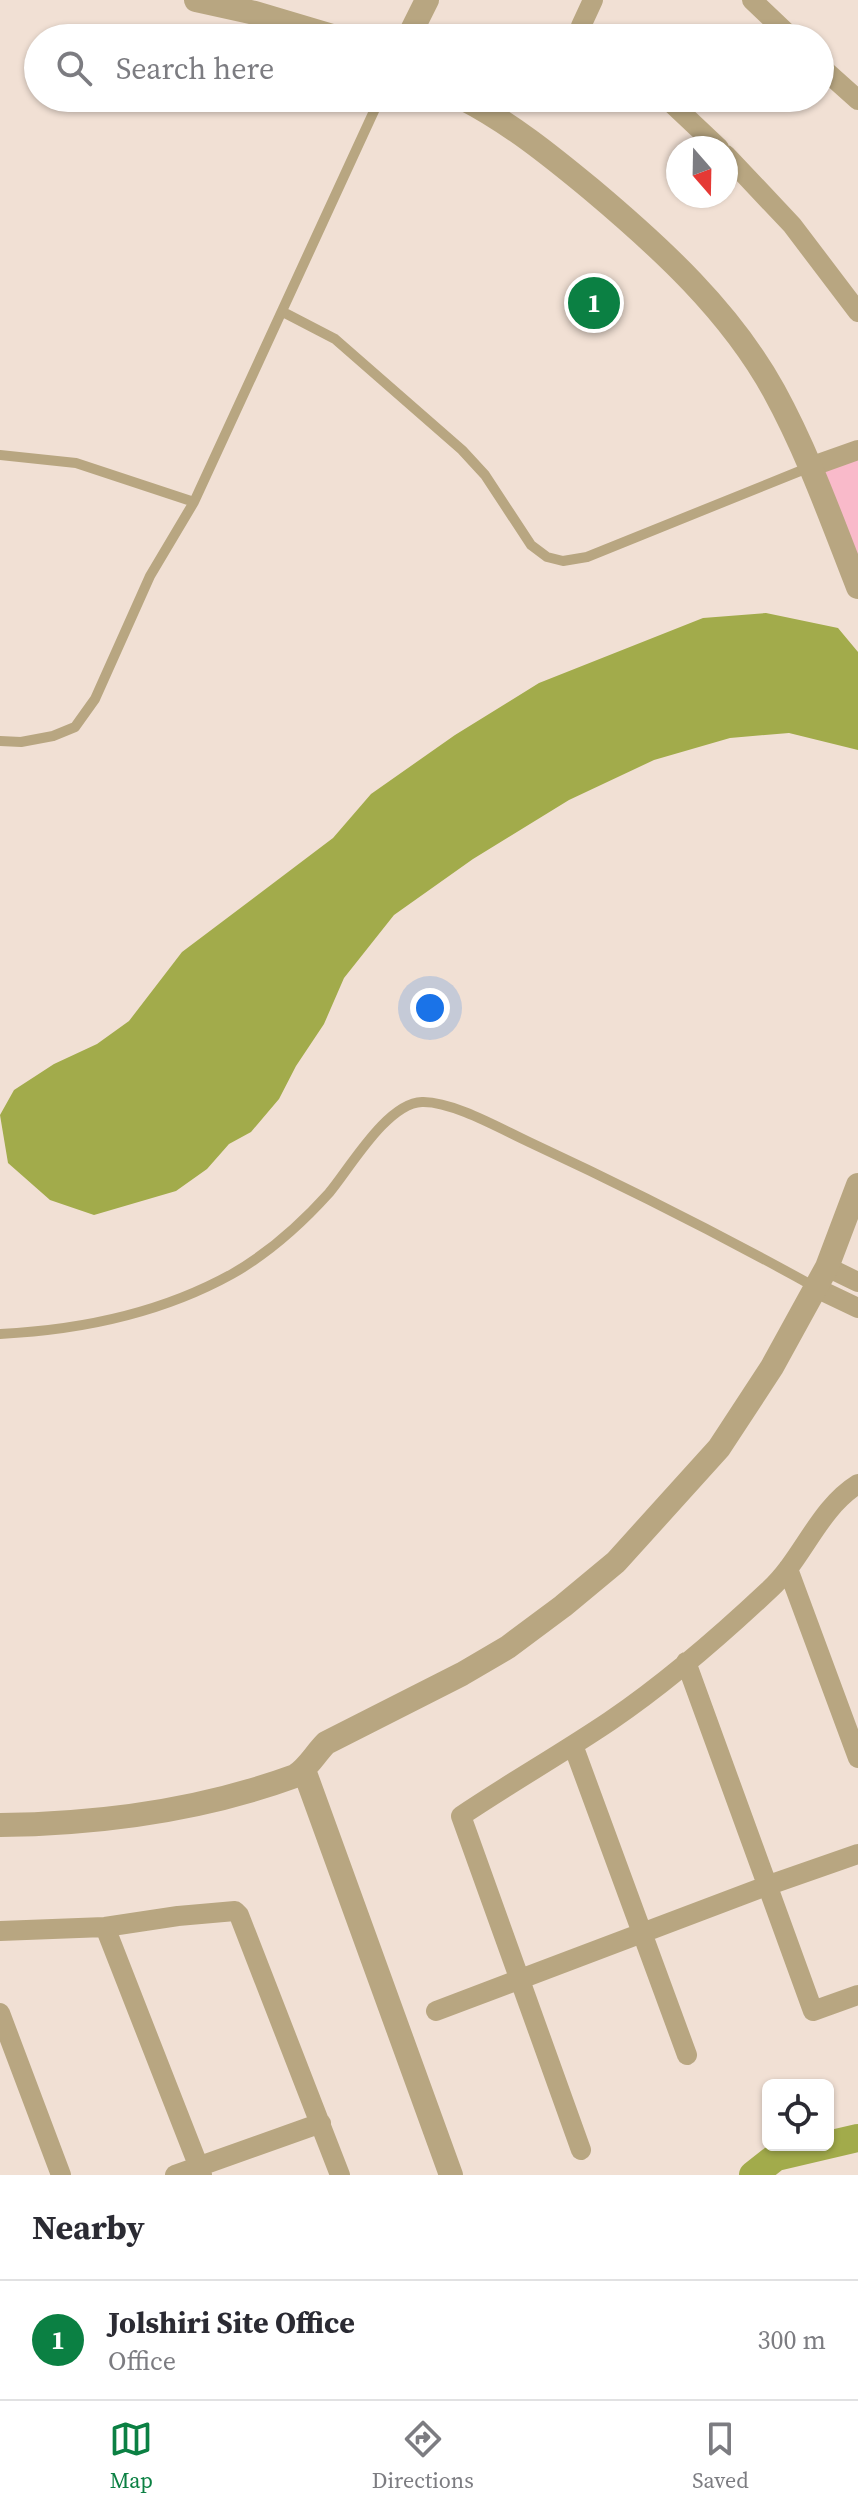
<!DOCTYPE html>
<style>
body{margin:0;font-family:"Source Serif 4",serif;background:#f2f2f3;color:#2b2b33}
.controls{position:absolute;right:24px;bottom:24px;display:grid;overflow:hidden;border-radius:12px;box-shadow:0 2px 6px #0004}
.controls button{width:72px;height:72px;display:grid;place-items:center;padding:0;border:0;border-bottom:2px solid #e1e1e2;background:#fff;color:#2b2b33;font:40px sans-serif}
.compass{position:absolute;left:666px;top:136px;width:72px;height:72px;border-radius:50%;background:#fff;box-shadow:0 2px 6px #0004;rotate:160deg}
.you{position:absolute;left:430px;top:1008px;width:28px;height:28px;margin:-20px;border:6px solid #fff;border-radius:50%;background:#1a73e8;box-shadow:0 0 0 12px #1a73e833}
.badge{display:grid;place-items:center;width:52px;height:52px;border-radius:50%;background:#0b8043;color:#fff;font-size:26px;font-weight:700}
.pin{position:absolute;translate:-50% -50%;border:4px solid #fff;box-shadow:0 2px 8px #0006}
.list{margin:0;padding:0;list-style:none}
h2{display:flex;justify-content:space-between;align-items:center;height:104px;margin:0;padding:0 32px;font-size:34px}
h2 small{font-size:26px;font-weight:400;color:#7c7c81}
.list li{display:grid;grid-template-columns:52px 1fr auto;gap:24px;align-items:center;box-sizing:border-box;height:120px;padding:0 32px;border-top:2px solid #e1e1e2}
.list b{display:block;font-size:30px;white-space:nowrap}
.list p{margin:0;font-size:26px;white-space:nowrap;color:#7c7c81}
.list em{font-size:26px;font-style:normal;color:#7c7c81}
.icon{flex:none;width:44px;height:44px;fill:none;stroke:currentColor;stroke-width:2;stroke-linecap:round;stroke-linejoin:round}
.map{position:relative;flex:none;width:858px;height:2175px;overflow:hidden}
.search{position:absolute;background:#fff;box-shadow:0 2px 6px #0004;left:24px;right:24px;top:24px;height:88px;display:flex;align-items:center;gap:20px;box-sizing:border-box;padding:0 28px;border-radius:44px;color:#7c7c81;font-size:30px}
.sheet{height:224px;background:#fff}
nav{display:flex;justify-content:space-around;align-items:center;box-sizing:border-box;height:112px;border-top:2px solid #e1e1e2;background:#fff;font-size:22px;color:#7c7c81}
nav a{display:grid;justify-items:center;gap:4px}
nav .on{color:#0b8043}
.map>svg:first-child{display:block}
.green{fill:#f9baca}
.water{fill:#a2ab4b}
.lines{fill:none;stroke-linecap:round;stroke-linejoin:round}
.river{stroke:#a2ab4b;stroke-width:28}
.service{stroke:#b8a681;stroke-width:10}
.minor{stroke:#b8a681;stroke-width:20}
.tertiary{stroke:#b8a681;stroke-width:24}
</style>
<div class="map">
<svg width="858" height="2175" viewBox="0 0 858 2175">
<rect width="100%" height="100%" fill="#f1e0d4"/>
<path class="green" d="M858 458V573L817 473Z"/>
<path class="water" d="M766 613 838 628 858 652V750L789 733 730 738 654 760 569 800 473 859 394 915 344 978 324 1024 296 1066 279 1099 251 1132 229 1144 207 1169 176 1191 94 1215 50 1200 8 1163 0 1115 14 1090 54 1064 97 1044 129 1021 182 952 333 838 371 794 455 735 539 683 703 618Z"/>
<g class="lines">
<path class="river" d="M753 2175 776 2157 858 2138"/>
<path class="service" d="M283 312 335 339 462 450 485 475 531 545 547 557 563 561 587 557 810 467
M0 455 76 463 194 502
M0 741 21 742 53 736 75 727 95 699 150 576 194 502 380 98
M0 1334C81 1330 160 1314 232 1274 267 1254 302 1223 329 1193 350 1168 387 1103 422 1102 452 1101 501 1129 529 1142 626 1187 721 1235 815 1287"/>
<path class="minor" d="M752 0 792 38
M593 38 581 26 593 0
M820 66 858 100
M666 98 719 148
M726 155 792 225 858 312
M810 467 858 450
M827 1267 858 1282
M816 1288 858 1308
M788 1569 858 1758
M686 1662 813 2011 858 1995
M573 1745 687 2055
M105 1927 202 2175
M0 1931 105 1927 178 1916 235 1911 239 1915 340 2175
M436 2011 769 1885 858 1854
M0 2013 61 2175
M581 2150 461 1816C510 1783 561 1754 610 1721 666 1683 719 1637 769 1590 803 1559 818 1509 858 1484
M175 2175 321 2123"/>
<path class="tertiary" d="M196 0 255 13 339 38
M408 38 427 0
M462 98C509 122 551 156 591 189 660 247 730 311 774 391 808 453 832 521 858 587
M304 1770 451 2175
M0 1825C99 1824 202 1810 295 1776 308 1768 315 1754 326 1743L462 1674 508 1647 563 1606 616 1562 719 1448 772 1367 827 1267 858 1185"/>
</g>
</svg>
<div class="controls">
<button><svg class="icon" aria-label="locate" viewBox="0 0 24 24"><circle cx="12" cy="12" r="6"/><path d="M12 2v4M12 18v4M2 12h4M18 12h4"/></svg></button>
</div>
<svg class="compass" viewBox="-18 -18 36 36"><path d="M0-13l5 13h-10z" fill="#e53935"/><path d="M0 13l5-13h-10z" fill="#7c7c81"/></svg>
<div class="you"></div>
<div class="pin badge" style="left:594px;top:303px">1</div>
<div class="search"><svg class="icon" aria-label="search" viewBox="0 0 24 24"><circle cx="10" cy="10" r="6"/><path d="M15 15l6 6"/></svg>Search here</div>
</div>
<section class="sheet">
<h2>Nearby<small></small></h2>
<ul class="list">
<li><span class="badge">1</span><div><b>Jolshiri Site Office</b><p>Office</p></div><em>300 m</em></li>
</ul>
</section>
<nav>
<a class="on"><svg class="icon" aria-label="map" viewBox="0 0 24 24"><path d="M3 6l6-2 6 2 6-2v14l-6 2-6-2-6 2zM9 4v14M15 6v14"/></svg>Map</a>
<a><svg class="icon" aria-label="directions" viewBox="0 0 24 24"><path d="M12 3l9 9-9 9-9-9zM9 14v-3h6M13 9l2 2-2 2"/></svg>Directions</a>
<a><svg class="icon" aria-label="saved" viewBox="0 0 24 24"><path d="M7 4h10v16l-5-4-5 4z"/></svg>Saved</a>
</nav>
